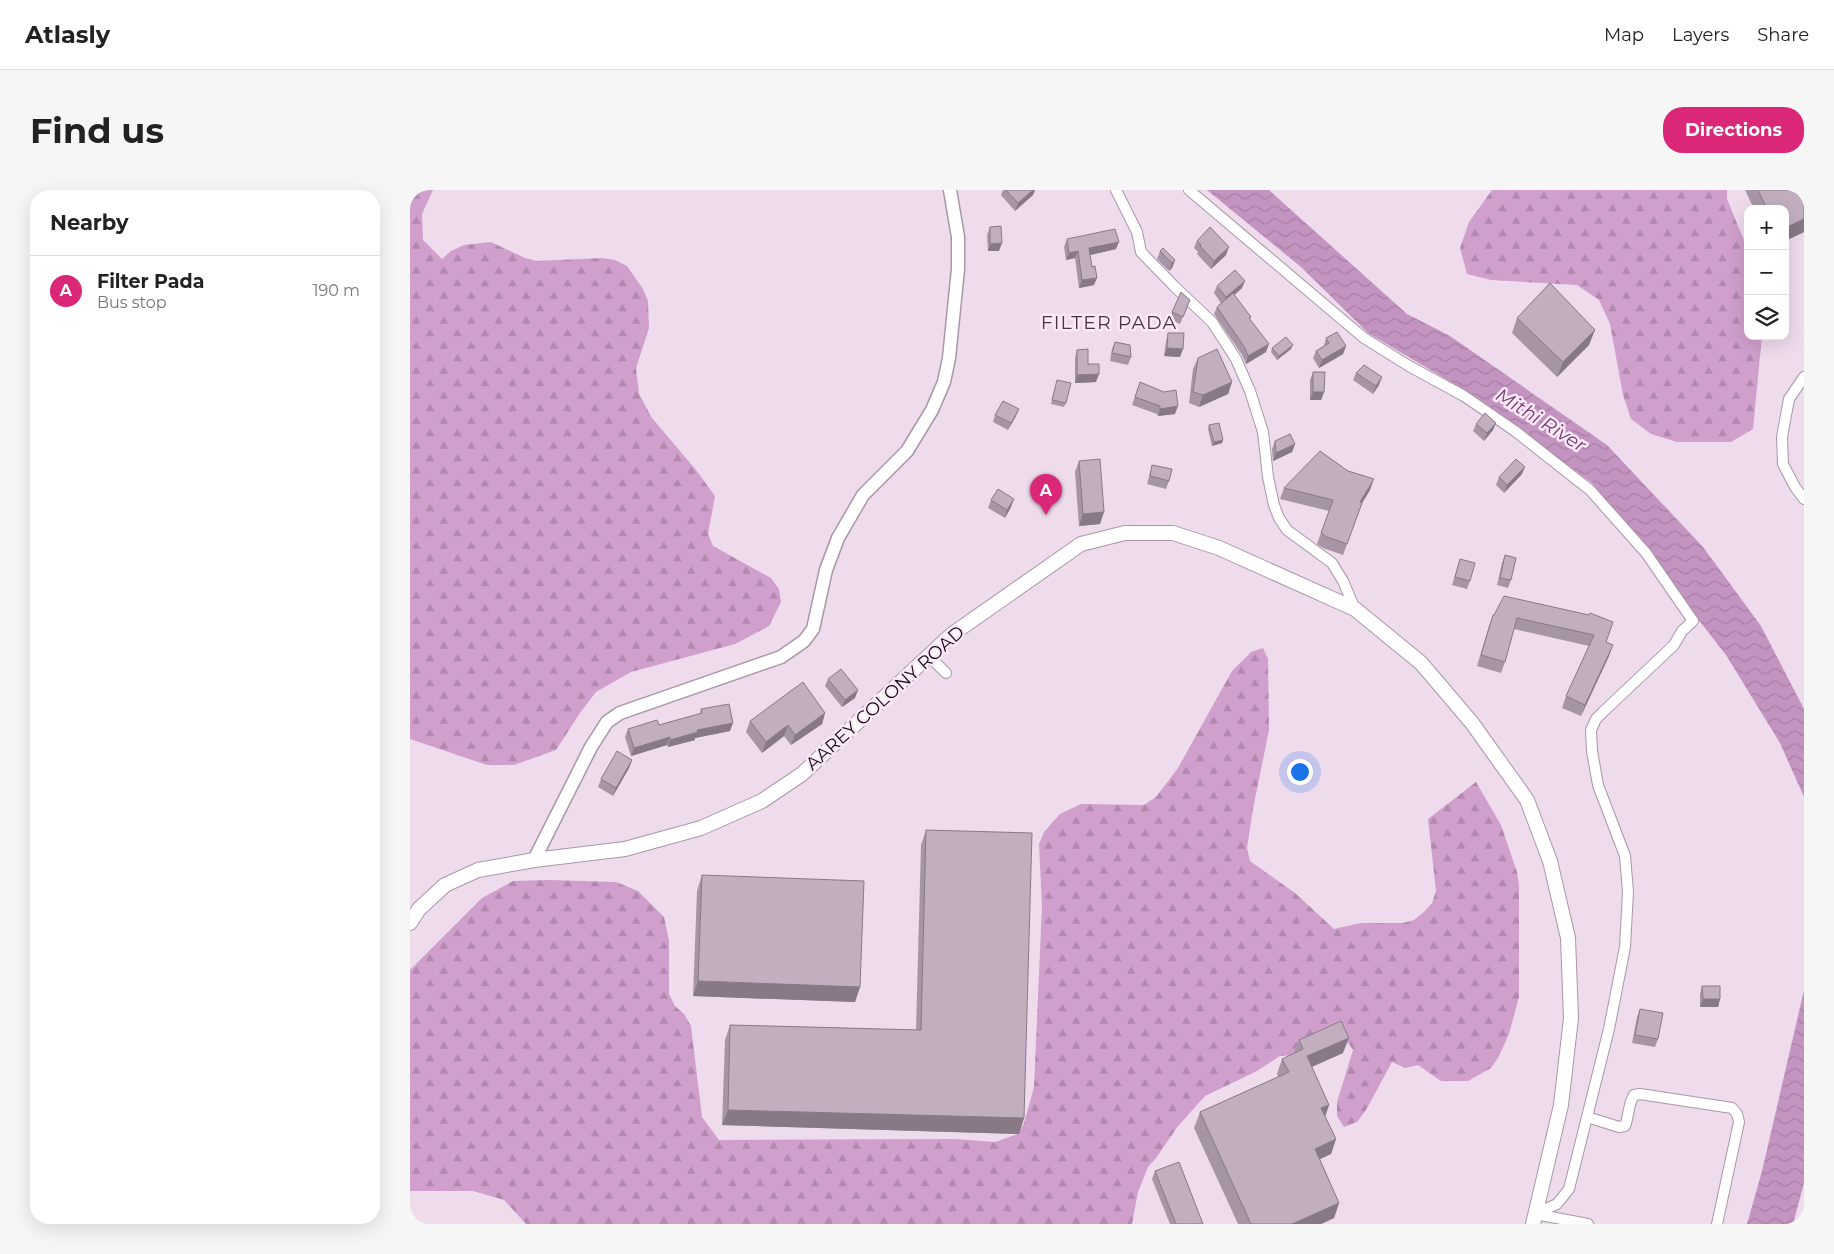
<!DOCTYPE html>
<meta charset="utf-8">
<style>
body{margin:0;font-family:Montserrat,sans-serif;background:#f6f6f6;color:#222}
.controls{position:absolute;right:15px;top:15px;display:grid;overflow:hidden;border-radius:10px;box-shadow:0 5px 20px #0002}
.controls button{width:45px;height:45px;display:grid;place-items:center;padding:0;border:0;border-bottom:1px solid #e0e0e0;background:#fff;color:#222;font:25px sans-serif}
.you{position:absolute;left:889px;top:581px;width:18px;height:18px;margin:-12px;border:4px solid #fff;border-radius:50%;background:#1a73e8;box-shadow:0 0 0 8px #1a73e833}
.badge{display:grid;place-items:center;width:32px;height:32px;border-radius:50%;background:#db2777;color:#fff;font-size:16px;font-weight:700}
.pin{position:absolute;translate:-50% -41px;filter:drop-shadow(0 1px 2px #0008)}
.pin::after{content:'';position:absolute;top:26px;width:18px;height:15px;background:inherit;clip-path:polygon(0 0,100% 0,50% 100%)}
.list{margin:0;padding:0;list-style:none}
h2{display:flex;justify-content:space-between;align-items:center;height:65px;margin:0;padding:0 20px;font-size:21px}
h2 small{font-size:16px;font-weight:400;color:#767676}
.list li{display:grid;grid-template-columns:32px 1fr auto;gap:15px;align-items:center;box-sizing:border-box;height:70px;padding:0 20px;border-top:1px solid #e0e0e0}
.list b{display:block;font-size:19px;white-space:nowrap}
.list p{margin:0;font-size:16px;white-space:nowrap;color:#767676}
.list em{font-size:16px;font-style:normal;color:#767676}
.icon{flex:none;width:28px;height:28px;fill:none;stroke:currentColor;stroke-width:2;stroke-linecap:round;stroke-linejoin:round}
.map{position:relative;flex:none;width:1394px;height:1034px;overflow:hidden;border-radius:20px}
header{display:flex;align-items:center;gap:30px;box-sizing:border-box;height:70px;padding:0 25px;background:#fff;border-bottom:1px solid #e0e0e0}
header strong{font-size:24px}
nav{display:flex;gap:28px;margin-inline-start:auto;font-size:18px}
.intro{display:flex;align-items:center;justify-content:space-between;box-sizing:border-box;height:120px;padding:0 30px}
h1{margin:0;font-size:35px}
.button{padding:12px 22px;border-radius:20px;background:#db2777;color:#fff;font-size:18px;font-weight:700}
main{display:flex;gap:30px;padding:0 30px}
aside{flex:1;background:#fff;border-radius:20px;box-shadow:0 5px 20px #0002}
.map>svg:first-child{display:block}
.forest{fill:url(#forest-firs)}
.water{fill:url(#water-waves)}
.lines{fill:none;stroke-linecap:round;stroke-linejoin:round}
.minor-casing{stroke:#a997a7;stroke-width:12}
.tertiary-casing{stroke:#a997a7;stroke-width:15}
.secondary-casing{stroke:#a997a7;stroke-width:16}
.minor{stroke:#fff;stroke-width:10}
.tertiary{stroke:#fff;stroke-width:12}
.secondary{stroke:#fff;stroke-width:14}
.wall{fill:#a696a5}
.shaded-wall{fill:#877a86}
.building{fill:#c1afc0;stroke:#877a86}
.labels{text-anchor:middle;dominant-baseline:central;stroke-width:5;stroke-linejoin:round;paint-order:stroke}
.street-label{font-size:18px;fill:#100a0f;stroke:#fbe8f9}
.neighbourhood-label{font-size:19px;letter-spacing:1px;fill:#453643;stroke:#fbe8f9}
.water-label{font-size:19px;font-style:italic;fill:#743871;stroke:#fbe8f9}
</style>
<header>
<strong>Atlasly</strong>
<nav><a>Map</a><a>Layers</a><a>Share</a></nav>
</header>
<div class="intro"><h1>Find us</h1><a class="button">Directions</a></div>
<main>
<aside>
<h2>Nearby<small></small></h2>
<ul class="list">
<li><span class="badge">A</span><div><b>Filter Pada</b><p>Bus stop</p></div><em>190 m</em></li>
</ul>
</aside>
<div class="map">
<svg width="1394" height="1034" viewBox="0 0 1394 1034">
<defs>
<pattern id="forest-firs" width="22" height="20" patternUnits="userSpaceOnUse" patternTransform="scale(1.25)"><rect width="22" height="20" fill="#d09fcc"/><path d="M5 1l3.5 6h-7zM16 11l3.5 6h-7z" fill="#b288ae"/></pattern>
<pattern id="water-waves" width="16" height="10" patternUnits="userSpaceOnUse" patternTransform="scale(1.25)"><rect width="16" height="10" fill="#c494c1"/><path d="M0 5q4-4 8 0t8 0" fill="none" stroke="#a77ea5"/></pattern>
</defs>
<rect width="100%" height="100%" fill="#eedbec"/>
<path class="forest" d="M0 0H23L12 24 13 50 32 69 41 61 54 55 81 52 115 68 127 71 192 68 205 70 217 76 233 99 238 111 239 138 226 178 229 204 242 228 286 280 305 306 298 344 303 356 361 388 369 399 371 412 359 436 325 454 221 482 186 502 170 523 146 560 104 575H77L0 549Z
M1082 0H1317V9L1338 60V146H1352L1343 239 1321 252H1267L1241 244 1221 229 1213 205 1200 134 1189 110 1167 95 1081 90 1057 84 1050 58 1059 32Z
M853 458 858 469 859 540 843 619 837 658 840 671 885 703 924 739 951 733H993L1004 730 1014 722 1022 713 1026 701 1018 629 1066 592 1091 635 1107 682 1109 695V807L1099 844 1088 868 1081 878 1058 891H1031L1008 875 995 878 982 872 956 920 947 932 934 937 927 926V912L943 860 936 850 884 865 870 866 847 881 795 906 768 936 746 968 738 977 728 1002 722 1034H116L94 1010 63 1001H0V780L72 708 103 691 139 690 206 692 228 701 254 727 259 751V804L265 816 274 824 281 836 292 927 309 950 545 949 585 952 608 944 614 933 624 897 632 716 629 654 634 642 650 624 671 614 734 615 746 607 768 578 822 481 841 462Z"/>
<path class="water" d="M797 0H859L997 124 1040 146 1197 255 1293 357 1351 436 1394 519V607L1370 553 1316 465 1182 293 1049 197 958 143 891 77Z
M1394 800V993L1383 1034H1337L1352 981Z"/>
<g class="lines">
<g class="minor-casing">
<path id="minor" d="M706 0 727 42 731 62 765 97 802 132 826 169 840 201 853 242 858 287 864 315 869 328 877 340 922 373 933 391 945 419
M779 0 954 148 999 176 1054 206 1105 241 1180 300 1236 363 1283 431 1272 441 1264 455 1194 521 1186 529 1181 540 1182 561 1188 595 1215 666 1218 702 1215 757 1199 839 1159 999 1147 1014 1125 1024
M1394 187 1379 209 1372 247 1373 274 1385 297 1394 309
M518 465 536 483
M1177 927 1209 937 1215 936C1219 926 1218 914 1224 905L1230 904 1322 918 1327 924 1329 932 1307 1034
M1125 1024 1178 1034"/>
</g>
<g class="tertiary-casing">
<path id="tertiary" d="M124 670 181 557 197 532 210 523 371 467 394 451 403 439 416 380 428 348 453 305 497 261 522 220 534 192 539 168 548 79V47L540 0"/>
</g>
<g class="secondary-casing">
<path id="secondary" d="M0 733 9 719 35 695 68 680 124 670 215 659 291 638 352 611 392 584 541 445 671 354 715 343H763L809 358 945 419 1011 473 1062 533 1117 610 1140 671 1158 748 1161 828 1151 915 1123 1034"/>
</g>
<use href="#minor" class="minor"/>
<use href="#tertiary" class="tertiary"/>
<use href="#secondary" class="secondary"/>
</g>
<path class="wall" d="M593 0H625L623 5 605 21 591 5Z
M1335 0H1394V42L1375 51V19H1344Z
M580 37 589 61H578L577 45Z
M657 49 706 59 680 65 684 95 669 98 665 68 656 70 654 57Z
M787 51 816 65 801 79 787 64 788 62 784 58Z
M750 61 765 70 762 78 759 81 747 69Z
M807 96 832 98 824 105 841 127 840 129 856 162 836 174 832 165 804 124 807 117 811 113 804 103Z
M780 110 770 134 759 129 762 122Z
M1107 128 1179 155 1147 187 1102 143Z
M758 143 770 167 754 166 756 151Z
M916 148 936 156 933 164 909 178 903 168 906 161 914 156Z
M705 152 721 167 718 175 700 171 702 159Z
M862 158 881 159 867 170 861 162Z
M667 160 678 174 686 192 665 193V168Z
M788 168 822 192 818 204 789 217 779 213 783 179Z
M903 182 914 202 911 210H900V190Z
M946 183 969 195 963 204 943 190Z
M647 190 656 213 654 217 641 214Z
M730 192 765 224 748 226 747 224 722 215Z
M585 225 606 226 598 240 583 232Z
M1086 233 1083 240 1074 251 1063 241 1066 234Z
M799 235 813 250 812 253 802 256 798 239Z
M865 251 885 254 882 262 863 271 862 259Z
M669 271 690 334 669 336 665 282Z
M742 275 759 291 756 299 737 294Z
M1112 284 1094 303 1086 295 1089 287Z
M874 298 960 300 952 313 933 365 913 358 907 354 919 321 870 309Z
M581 310 601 317 595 328 578 318Z
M1095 365 1101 390 1098 398 1087 395 1092 373Z
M1050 369 1060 391 1057 399 1042 395Z
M1083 425H1179L1196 452 1199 466 1171 526 1152 518 1156 506 1179 456 1104 439 1095 472 1091 483 1067 476 1079 436Z
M418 489 445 508 432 517 415 496Z
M291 519 320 541 285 548V550L258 557 257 555 221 566 215 547 218 539 249 535 290 524Z
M415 523 412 534 381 555 374 546 352 563 336 542 340 531Z
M222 570 219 578 203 606 188 597 191 589Z
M516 640 614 928 609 944 312 935 315 850 320 835 506 840 511 655Z
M292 685 450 797 445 812 283 806 287 701Z
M1292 796 1310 809 1308 817H1290V804Z
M1230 819 1248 849 1245 857 1222 853 1227 827Z
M889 850 933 863 902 877 919 915 915 926 926 949 921 964 910 969 929 1013 924 1028 911 1034H828L784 938 790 922 868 887 867 884 872 869 884 863Z
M745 981 793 1034H760L742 989Z"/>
<path class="shaded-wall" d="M623 0H625L623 5 605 21 608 13Z
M1394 29V42L1375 51V38Z
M709 52 706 59 676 66 679 58Z
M592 53 589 61H578L580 54Z
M819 57 816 65 801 79 804 71Z
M668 61 665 68 656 70 659 63Z
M765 70 762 78 759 81 762 73Z
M687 88 684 95 669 98 672 90Z
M835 91 832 98 813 115 816 107Z
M1185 140 1179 155 1147 187 1153 172Z
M859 154 856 162 836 174 838 166Z
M883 155 881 159 867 170 869 166Z
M936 156 933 164 909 178 912 170Z
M757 158 773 159 770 167 754 166Z
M689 184 686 192 665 193 667 185Z
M972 187 969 195 963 204 966 196Z
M822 192 818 204 789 217 793 205Z
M903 202H914L911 210H900Z
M768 216 765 224 748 226 750 219Z
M609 219 606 226 598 240 601 233Z
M1086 233 1083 240 1074 251 1077 243Z
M813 250 812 253 802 256 804 252Z
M885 254 882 262 863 271 866 263Z
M1115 277 1112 284 1094 303 1097 295Z
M964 289 960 300 946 323 950 312Z
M604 309 601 317 595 328 597 320Z
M694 322 690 334 669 336 673 324Z
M1203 455 1199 466 1171 526 1175 515Z
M448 500 445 508 432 517 435 510Z
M415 523 412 534 381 555 385 545Z
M323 533 320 541 285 548V550L258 557 260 550 287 540Z
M378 535 374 546 352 563 356 552Z
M260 547 257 555 221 566 224 558Z
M222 570 219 578 203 606 206 598Z
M288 791 450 797 445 812 283 806Z
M1293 809H1310L1308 817H1290Z
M939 848 933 863 892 881 897 866Z
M919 915 914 930 911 918Z
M318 920 614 928 609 944 312 935Z
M926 949 921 964 899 974 905 959Z
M929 1013 924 1028 911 1034H882Z"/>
<path class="building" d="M596 0H623L608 13Z
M1348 0H1394V29L1375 38V19H1357Z
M591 36 592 53 580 54V37Z
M800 37 819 57 804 71 790 56 791 55 787 51Z
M705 39 709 52 679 58 682 77 685 76 687 88 672 90 668 61 659 63 657 49Z
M753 58 765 70 762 73 750 61Z
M825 80 835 91 816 107 807 96Z
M1140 93 1185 140 1153 172 1107 128Z
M771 102 780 110 773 127 762 122Z
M823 103 841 127 839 128 859 154 838 166 835 158 807 117Z
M927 142 936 156 912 170 906 161 919 153 916 148Z
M758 143H774L773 159 757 158Z
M876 147 883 155 869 166 862 158Z
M705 152 720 155 721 167 702 163Z
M678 159V174H689V184L667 185V160Z
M807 159 822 192 793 205 783 202 788 168Z
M954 175 972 187 966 196 946 183Z
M903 182H915L914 202H903Z
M647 190 661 193 656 213 642 210Z
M730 192 754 202 766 200 768 216 750 219V216L725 207Z
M593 211 609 219 601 233 585 225Z
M1075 223 1086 233 1077 243 1066 234Z
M809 233 813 250 804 252 799 235Z
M880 244 885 254 866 263 865 251Z
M910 261 938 281 964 289 950 312 952 313 937 354 917 347 911 343 923 310 874 298Z
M690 269 694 322 673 324 669 271Z
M1106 269 1115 277 1097 295 1089 287Z
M742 275 762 279 759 291 740 286Z
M588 299 604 309 597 320 581 310Z
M1095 365 1106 368 1101 390 1090 388Z
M1050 369 1065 373 1060 391 1045 387Z
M1094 406 1179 425 1180 423 1203 432 1196 452 1203 455 1175 515 1156 506 1184 445 1107 428 1095 472 1071 465 1083 425H1084Z
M431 479 448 500 435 510 418 489Z
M393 492 415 523 385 545 378 535 356 552 340 531Z
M319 514 323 533 287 540 288 542 260 550V547L224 558 218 539 247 530 249 535 292 523 291 519Z
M207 561 222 570 206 598 191 589Z
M516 640 622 643 614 928 318 920 320 835 511 840Z
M292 685 454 691 450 797 288 791Z
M1292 796H1310V809H1293Z
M1230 819 1253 823 1248 849 1225 845Z
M931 831 939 848 897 866 919 915 911 918 926 949 905 959 929 1013 882 1034H841L790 922 879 882 872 869 893 859 889 850Z
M769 972 793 1034H766L745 981Z"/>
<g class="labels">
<g class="street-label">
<text transform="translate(475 508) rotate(-42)">AAREY COLONY ROAD</text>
</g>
<g class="neighbourhood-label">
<text x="699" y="132">FILTER PADA</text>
</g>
<g class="water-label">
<text transform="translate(1131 230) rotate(32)">Mithi River</text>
</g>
</g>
</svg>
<div class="controls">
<button>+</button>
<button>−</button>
<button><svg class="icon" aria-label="layers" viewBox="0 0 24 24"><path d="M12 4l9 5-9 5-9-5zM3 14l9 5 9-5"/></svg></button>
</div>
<div class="you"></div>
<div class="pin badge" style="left:636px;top:325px">A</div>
</div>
</main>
